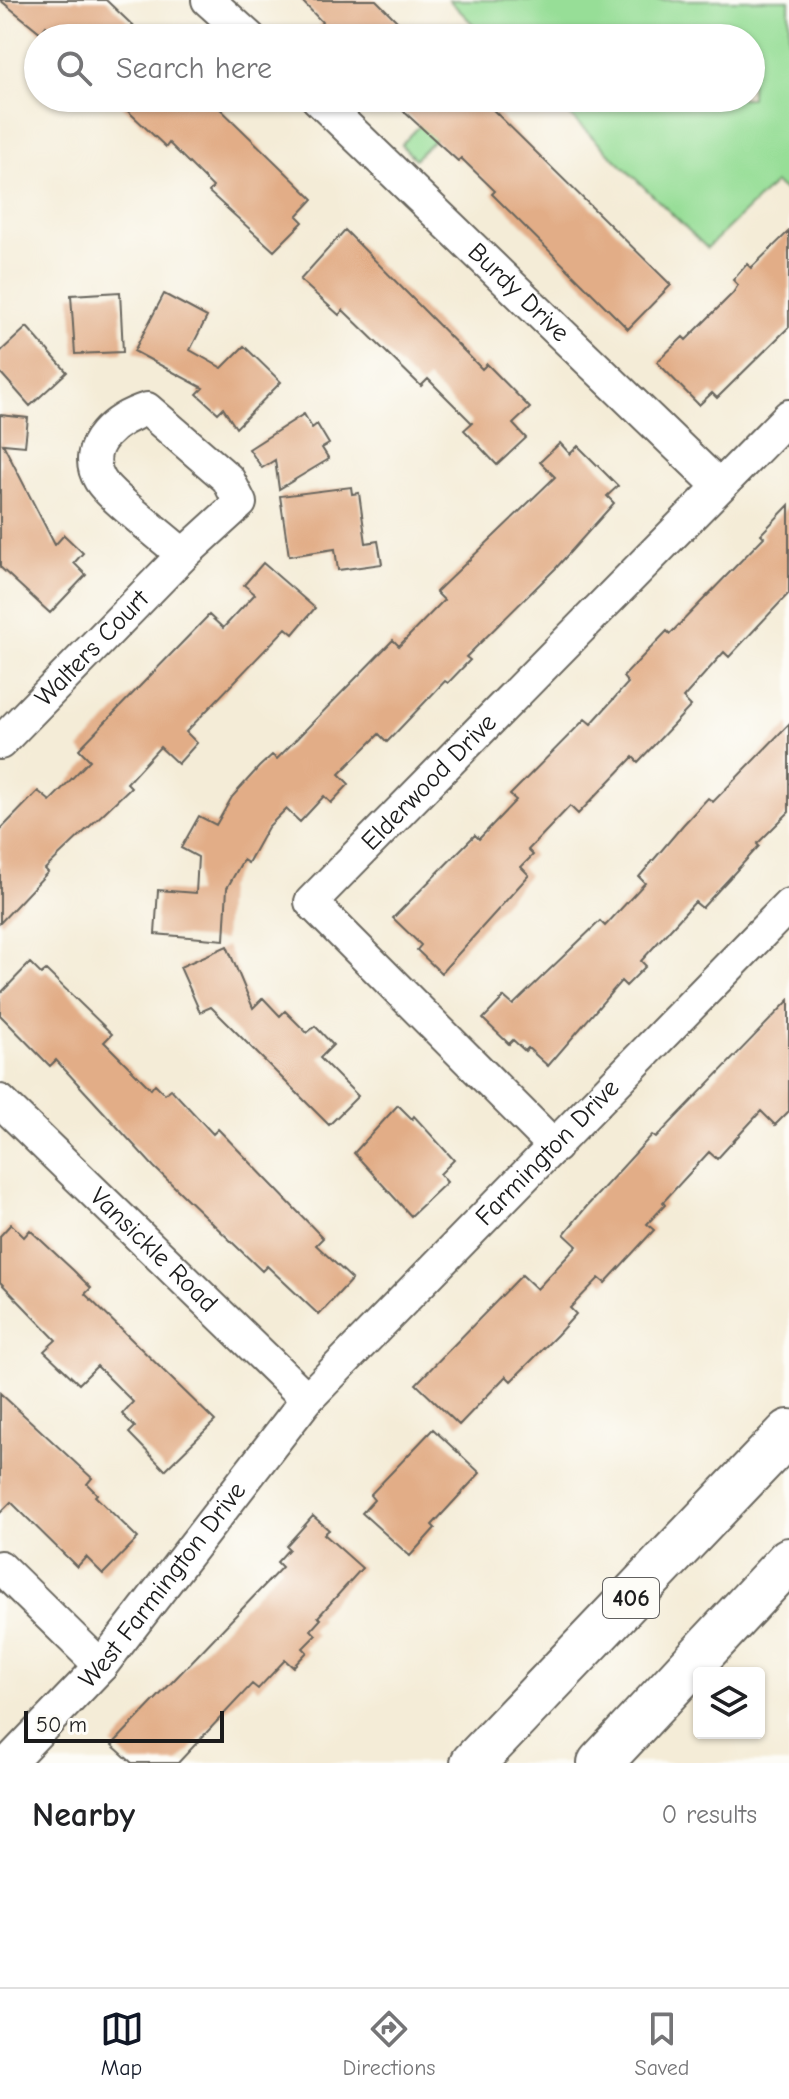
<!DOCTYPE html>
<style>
body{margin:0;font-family:"Comic Neue",sans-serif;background:#f2f2f2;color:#202124}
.controls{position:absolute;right:24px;bottom:24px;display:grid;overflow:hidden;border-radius:8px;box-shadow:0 2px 6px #0004}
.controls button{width:72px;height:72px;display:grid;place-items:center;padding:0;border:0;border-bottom:2px solid #e0e0e0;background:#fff;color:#202124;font:40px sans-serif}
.scale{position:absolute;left:24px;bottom:20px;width:200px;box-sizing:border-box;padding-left:8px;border:4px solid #1c1c1c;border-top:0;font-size:22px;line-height:28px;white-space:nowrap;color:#1c1c1c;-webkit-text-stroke:6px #fdfcf7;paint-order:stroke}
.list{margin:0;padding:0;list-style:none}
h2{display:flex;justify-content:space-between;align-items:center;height:104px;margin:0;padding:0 32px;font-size:34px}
h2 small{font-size:26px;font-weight:400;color:#757577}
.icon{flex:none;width:44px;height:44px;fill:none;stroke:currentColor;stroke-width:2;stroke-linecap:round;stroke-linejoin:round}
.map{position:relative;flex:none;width:789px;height:1763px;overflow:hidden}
.search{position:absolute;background:#fff;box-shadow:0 2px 6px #0004;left:24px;right:24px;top:24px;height:88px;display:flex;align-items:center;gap:20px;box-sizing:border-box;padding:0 28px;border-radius:44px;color:#757577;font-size:30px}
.sheet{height:224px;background:#fff}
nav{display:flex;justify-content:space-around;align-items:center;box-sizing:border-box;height:112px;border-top:2px solid #e0e0e0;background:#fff;font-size:22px;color:#757577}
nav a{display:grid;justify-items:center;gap:4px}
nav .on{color:#111827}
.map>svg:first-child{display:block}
.green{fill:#97de97;stroke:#5a7d5a;stroke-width:2}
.building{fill:#e2ad87}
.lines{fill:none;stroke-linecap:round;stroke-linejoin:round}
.minor-casing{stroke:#68655d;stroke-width:36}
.motorway-casing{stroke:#68655d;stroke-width:48}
.minor{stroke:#fff;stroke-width:32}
.motorway{stroke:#fff;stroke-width:44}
.labels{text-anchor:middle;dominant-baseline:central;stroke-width:7;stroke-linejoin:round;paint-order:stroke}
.shield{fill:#fdfcf7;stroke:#605f5e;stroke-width:2}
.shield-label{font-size:24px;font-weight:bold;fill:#1c1c1c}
.street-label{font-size:26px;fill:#1c1c1c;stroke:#fdfcf7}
</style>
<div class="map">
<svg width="789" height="1763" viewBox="0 0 789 1763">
<rect width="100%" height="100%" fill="#fdfcf7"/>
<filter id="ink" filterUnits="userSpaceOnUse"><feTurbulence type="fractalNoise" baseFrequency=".0125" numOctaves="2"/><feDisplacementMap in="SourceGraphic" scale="16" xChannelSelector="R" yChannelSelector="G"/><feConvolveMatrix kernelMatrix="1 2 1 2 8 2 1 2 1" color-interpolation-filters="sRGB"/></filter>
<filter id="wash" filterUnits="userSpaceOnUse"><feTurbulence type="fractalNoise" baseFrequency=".006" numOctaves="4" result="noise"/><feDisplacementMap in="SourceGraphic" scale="32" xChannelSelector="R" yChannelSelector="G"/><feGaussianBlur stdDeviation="1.8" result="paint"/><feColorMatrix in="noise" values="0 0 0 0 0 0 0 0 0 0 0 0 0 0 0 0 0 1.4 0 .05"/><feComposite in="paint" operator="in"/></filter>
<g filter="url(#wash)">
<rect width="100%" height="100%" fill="#f4ecd7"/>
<path class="green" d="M449 0H789V195L775 183 707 248 552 98H751V38H487Z
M446 98H475L415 159 401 145Z"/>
<g id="blocks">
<path class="building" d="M0 0H106L146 38H59L46 26 41 33Z
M301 0H376L414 38H331L319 26 322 22Z
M114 98H209L313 199 297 216 303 222 274 251 209 192 213 187 169 143 166 147Z
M389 98H481L671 285 628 329 492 194 495 191 461 158 458 161Z
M345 230 482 369 487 364 530 408 513 424 526 438 497 465 464 430 472 423 428 379 421 386 343 310 339 315 300 280Z
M789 231V327L717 398 712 393 699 405 657 362 683 337 686 340 733 293 738 285 733 280 747 264 751 268Z
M120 292 123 352 75 354 71 295Z
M164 294 207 317 190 350 222 368 244 346 281 382 236 428 223 408 218 413 197 394 203 388 134 351Z
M27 327 67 372 30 406 0 372V352Z
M304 414 312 428 317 424 329 444 322 448 329 459 279 489 275 460 262 468 249 449Z
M0 415 28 418 25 446 3 444 55 545 64 535 83 553 74 563 86 575 50 613 0 567Z
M560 443 570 454 578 446 618 486 607 496 614 503 556 568 466 657 470 660 448 683 445 681 387 742 379 734 339 774 349 784 331 803 324 796 300 822 286 809 268 827 248 863 243 860 227 888 224 940 155 934 158 890 196 893 198 857 181 848 199 816 216 825 232 797 259 767 272 755 277 759 393 640 399 646 444 600 436 592 555 477 540 462Z
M351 487 352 494 359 493 366 543 378 541 382 564 338 570 335 549 289 556 280 496Z
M789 505V593L729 657 724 652 683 698 691 706 638 762 633 757 578 814 570 806 528 850 533 855 521 867 529 875 441 973 417 950 421 945 393 918 475 835 479 839 516 800 510 795 585 719 591 724 628 683 623 677 667 631 670 634 764 537 761 534Z
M263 563 315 608 293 634 286 628 186 732 197 743 178 764 160 747 127 783 131 787 45 869 48 872 0 923V830L38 791 50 801 90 760 79 749 209 615 223 628 255 594 244 585Z
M789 724V812L757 844 759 846 702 908 695 902 641 961 646 966 626 986 621 981 548 1066 528 1048 525 1051 513 1040 509 1044 483 1019 504 997 513 1005 600 921 605 926 645 883 639 877 683 825 708 798 713 802Z
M227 946 253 1008 263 998 280 1016 285 1011 307 1033 315 1026 333 1045 320 1058 358 1096 329 1125 211 1007 200 1012 180 967Z
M30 963 41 974 46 970 112 1034 104 1042 151 1089 155 1084 165 1094 171 1089 213 1134 218 1129 323 1238 316 1245 352 1279 319 1315 267 1266 262 1271 154 1167 56 1060 50 1066 0 1015V994Z
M789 1000V1111L775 1125 761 1111 717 1159 709 1152 663 1202 665 1205 647 1224 654 1230 605 1283 599 1278 570 1308 576 1314 557 1335 511 1381 506 1376 459 1425 416 1384 522 1275 537 1289 577 1246 564 1234 587 1206 652 1135 656 1138Z
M398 1105 412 1119 414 1116 454 1160 440 1174 447 1182 411 1216 354 1153Z
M11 1224 24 1237 30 1230 73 1270 91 1288 85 1294 215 1421 165 1470 129 1433 135 1427 122 1414 133 1402 97 1366 79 1384 44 1351 56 1340 0 1282V1236Z
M0 1393 92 1478 87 1484 97 1494 95 1496 138 1538 103 1574 86 1557 77 1567 11 1502 0 1513Z
M433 1429 480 1473 432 1525 435 1528 410 1556 362 1513 374 1500 370 1495Z
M313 1516 329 1530 324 1534 362 1568 318 1617 321 1619 311 1630 316 1635 303 1648 307 1652 293 1667 285 1660 258 1689 252 1684 178 1763H132L112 1745 282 1567 277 1562 289 1549 286 1546Z"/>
</g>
</g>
<g filter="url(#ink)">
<use href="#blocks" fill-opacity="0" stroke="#68655d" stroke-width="2"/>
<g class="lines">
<g class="minor-casing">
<g id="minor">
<path d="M208 0 250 38"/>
<path id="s1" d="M317 98 719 486"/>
<path id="s2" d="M0 743 183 555 240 503 228 479 147 409C118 418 79 445 100 480 109 496 167 540 183 555"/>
<path id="s3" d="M0 1101 307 1399"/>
<path id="s4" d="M555 1147 311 902 789 416"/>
<path d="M0 1567 101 1666"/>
<path id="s5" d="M8 1763 101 1666 307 1399 789 905"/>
</g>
</g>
<g class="motorway-casing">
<path id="motorway" d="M473 1763 789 1432
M600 1763 789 1560"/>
</g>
<use href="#minor" class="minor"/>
<use href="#motorway" class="motorway"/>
</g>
</g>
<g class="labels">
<rect class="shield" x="603" y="1578" width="56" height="40" rx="6"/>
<g class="shield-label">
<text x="631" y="1598">406</text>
</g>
<g class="street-label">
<text stroke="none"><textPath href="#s1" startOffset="280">Burdy Drive</textPath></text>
<text stroke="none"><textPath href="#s2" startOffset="132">Walters Court</textPath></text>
<text stroke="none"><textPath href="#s4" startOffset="514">Elderwood Drive</textPath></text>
<text stroke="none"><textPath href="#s5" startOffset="816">Farmington Drive</textPath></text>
<text stroke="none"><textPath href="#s3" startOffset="214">Vansickle Road</textPath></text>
<text stroke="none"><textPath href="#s5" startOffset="236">West Farmington Drive</textPath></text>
</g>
</g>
</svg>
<div class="controls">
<button><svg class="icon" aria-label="layers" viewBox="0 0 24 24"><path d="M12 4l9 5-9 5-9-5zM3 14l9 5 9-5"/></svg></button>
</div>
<div class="scale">50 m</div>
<div class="search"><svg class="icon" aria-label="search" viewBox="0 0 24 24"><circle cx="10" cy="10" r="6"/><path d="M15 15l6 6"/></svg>Search here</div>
</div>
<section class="sheet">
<h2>Nearby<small>0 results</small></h2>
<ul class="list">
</ul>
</section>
<nav>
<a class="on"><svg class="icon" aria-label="map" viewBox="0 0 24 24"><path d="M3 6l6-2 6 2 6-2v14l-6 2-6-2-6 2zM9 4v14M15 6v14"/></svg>Map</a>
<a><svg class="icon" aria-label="directions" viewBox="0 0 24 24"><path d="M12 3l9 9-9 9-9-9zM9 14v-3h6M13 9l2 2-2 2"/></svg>Directions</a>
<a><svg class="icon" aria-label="saved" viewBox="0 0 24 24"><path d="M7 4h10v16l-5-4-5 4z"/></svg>Saved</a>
</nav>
